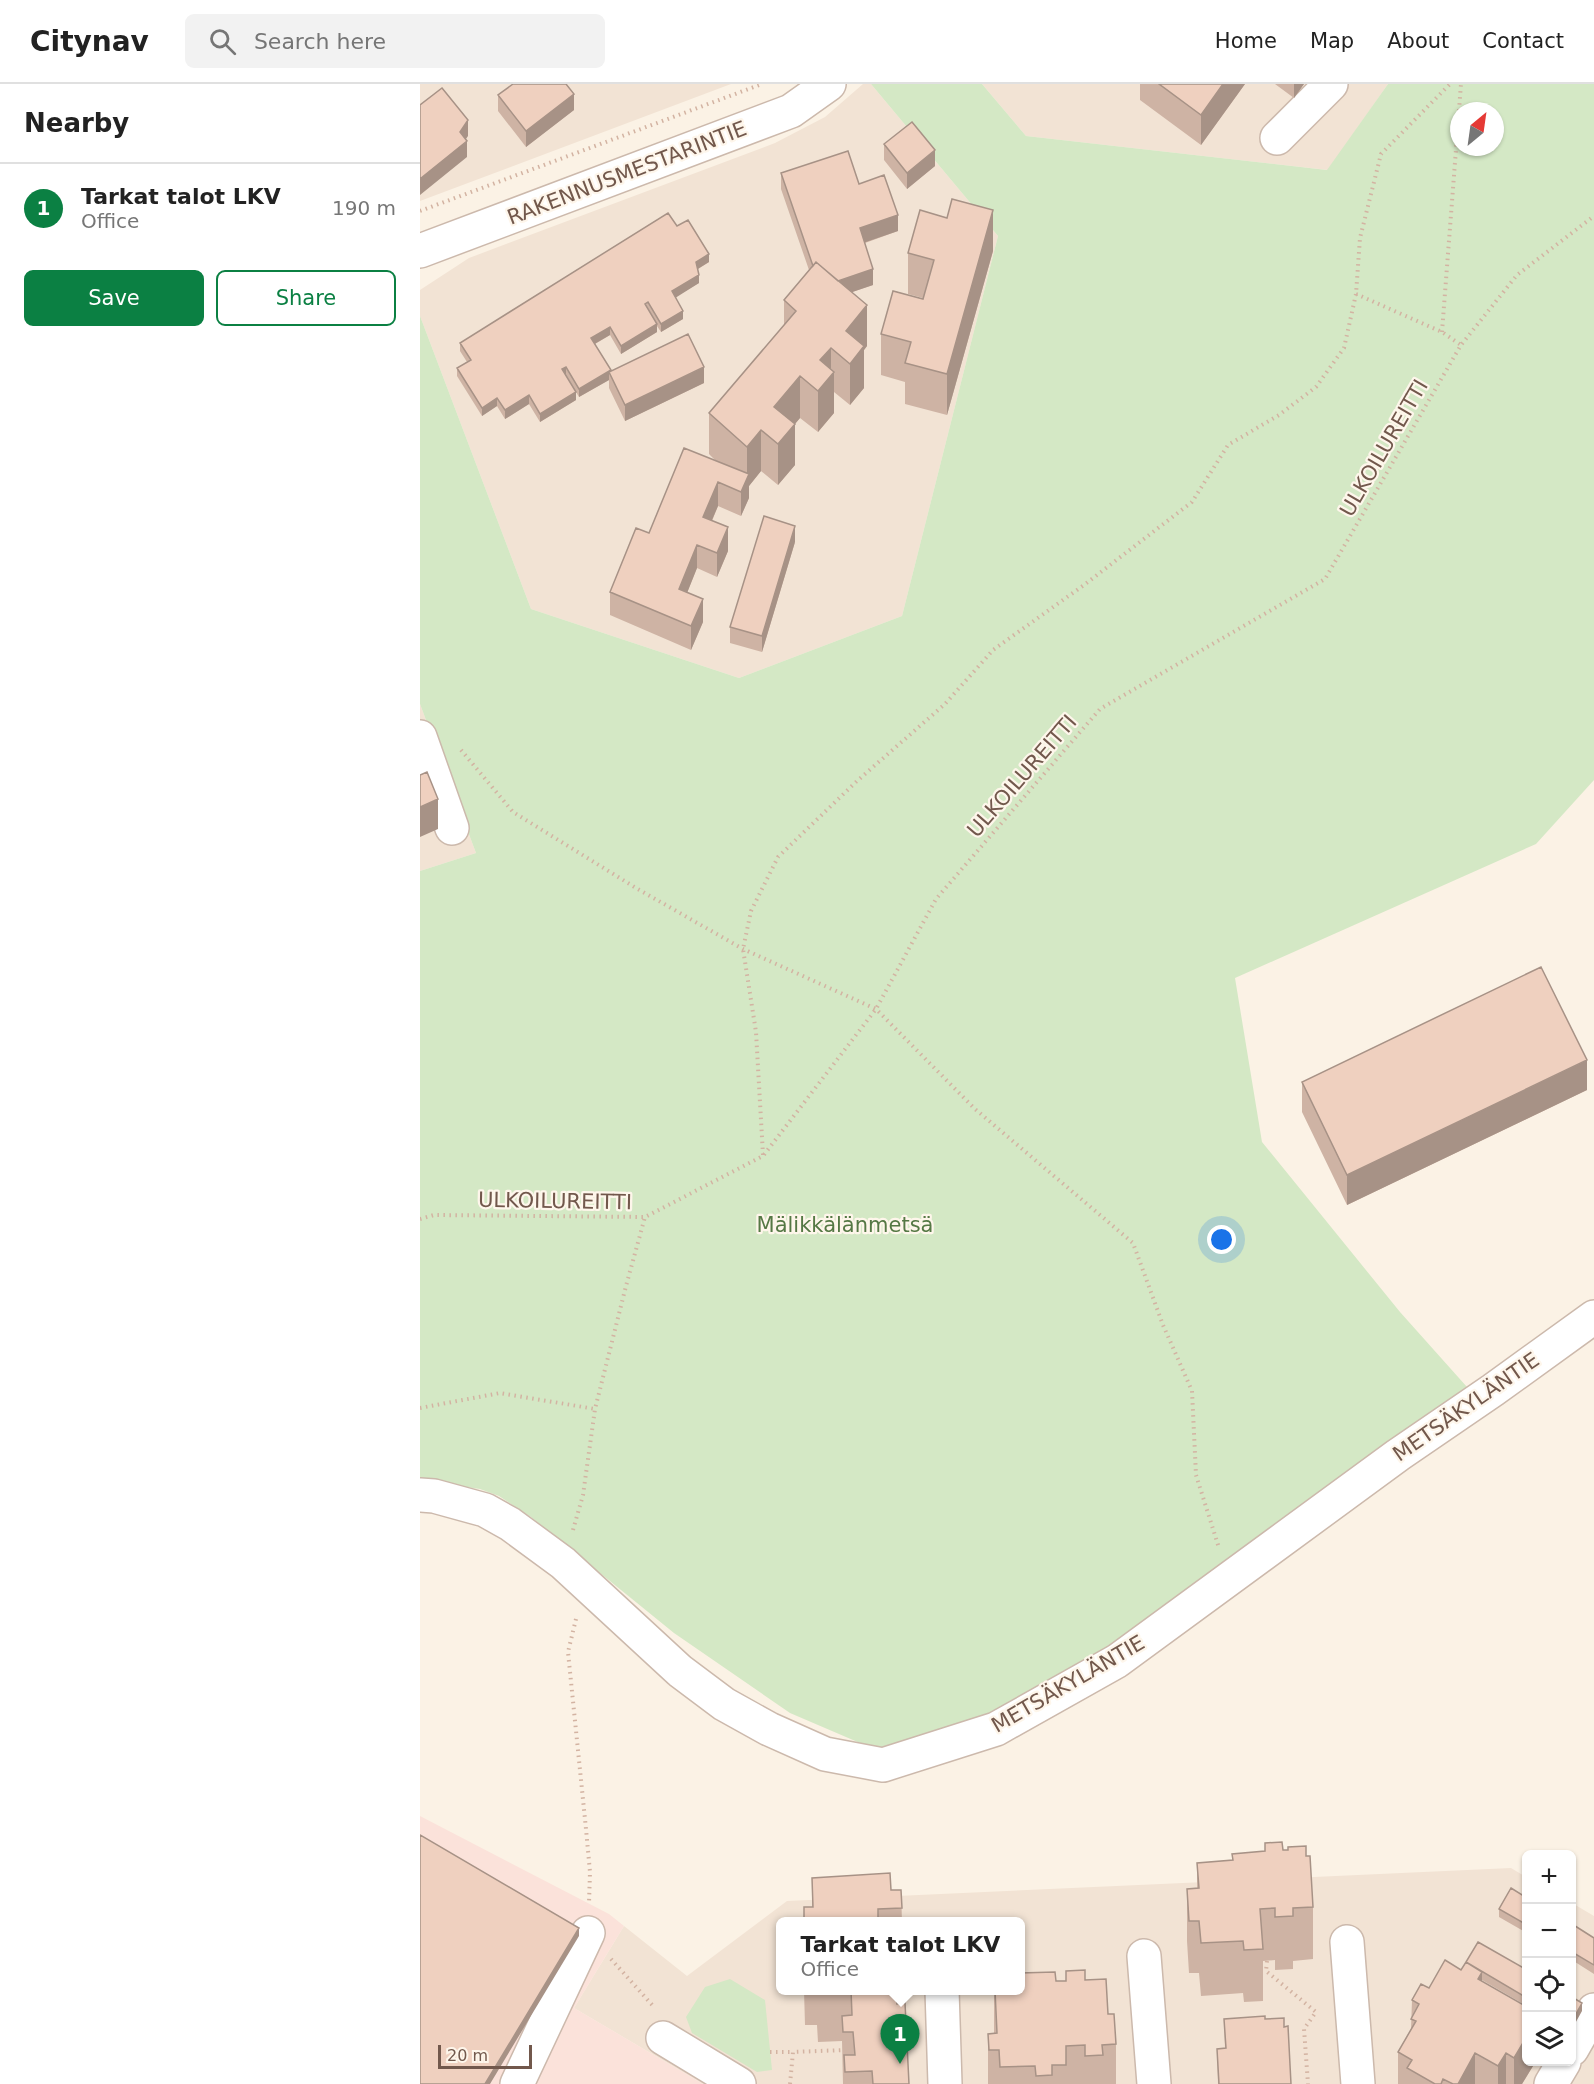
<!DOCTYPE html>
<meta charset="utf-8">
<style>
body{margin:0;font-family:"DejaVu Sans",sans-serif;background:#f2f2f2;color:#222}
.controls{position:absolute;right:18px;bottom:18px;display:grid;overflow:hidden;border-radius:9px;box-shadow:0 2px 4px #0004}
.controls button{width:54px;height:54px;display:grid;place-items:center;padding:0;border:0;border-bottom:2px solid #e0e0e0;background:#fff;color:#222;font:30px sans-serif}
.compass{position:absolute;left:1030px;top:18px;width:54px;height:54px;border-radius:50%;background:#fff;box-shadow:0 2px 4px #0004;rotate:29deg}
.scale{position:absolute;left:18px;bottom:15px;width:94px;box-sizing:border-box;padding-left:6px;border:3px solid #72584c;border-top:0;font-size:16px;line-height:21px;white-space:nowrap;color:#72584c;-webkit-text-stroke:4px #fef6eb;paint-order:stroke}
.you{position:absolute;left:802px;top:1156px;width:21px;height:21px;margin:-15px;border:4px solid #fff;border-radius:50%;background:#1a73e8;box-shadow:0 0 0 9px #1a73e833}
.badge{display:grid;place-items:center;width:39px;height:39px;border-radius:50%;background:#0b8043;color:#fff;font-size:20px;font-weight:700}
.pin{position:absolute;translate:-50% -50px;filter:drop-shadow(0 2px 3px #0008)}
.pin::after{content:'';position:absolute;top:32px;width:21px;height:18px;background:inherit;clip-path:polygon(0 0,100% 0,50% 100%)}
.popup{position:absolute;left:356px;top:1833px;width:249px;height:78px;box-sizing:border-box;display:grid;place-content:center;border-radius:9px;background:#fff;filter:drop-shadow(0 2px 4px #0005);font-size:20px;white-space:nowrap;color:#767676}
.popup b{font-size:22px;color:#222}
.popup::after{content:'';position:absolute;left:50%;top:100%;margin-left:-12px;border:12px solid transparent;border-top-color:#fff}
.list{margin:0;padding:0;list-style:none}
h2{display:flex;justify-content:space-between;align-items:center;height:78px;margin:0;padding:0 24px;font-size:26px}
h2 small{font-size:20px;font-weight:400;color:#767676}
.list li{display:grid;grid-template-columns:39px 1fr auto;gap:18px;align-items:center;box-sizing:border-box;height:90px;padding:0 24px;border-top:2px solid #e0e0e0}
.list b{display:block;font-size:22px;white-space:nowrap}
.list p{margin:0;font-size:20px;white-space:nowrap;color:#767676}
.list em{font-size:20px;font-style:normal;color:#767676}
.actions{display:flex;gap:12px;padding:18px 24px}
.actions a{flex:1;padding:14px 0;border:2px solid #0b8043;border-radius:9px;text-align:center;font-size:21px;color:#0b8043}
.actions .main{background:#0b8043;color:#fff}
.icon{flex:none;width:33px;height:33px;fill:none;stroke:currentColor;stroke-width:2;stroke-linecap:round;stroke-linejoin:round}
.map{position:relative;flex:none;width:1174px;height:2000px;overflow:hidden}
header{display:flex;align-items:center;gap:36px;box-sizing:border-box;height:84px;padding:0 30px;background:#fff;border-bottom:2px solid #e0e0e0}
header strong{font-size:28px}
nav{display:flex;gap:33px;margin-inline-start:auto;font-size:21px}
.search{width:420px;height:54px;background:#f2f2f2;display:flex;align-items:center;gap:15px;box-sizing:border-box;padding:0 21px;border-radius:9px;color:#767676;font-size:22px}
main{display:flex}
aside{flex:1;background:#fff}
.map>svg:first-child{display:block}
.residential{fill:#f2e3d4;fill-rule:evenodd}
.commercial{fill:#fbe2da}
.green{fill:#d4e8c5;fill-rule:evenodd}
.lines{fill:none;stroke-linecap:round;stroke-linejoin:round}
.minor-casing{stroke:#ccb9ac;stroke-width:36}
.path{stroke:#d3b3a2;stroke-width:4;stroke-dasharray:1.5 4.5;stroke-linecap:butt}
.minor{stroke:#fff;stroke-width:33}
.wall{fill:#ceb3a4}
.shaded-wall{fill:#a79286}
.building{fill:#efd0bf;stroke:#a79286;stroke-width:1.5}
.labels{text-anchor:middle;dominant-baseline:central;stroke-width:4.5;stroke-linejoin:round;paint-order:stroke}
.street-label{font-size:21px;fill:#72584c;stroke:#fef6eb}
.park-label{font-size:21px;fill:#557844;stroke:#fef6eb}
</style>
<header>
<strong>Citynav</strong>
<div class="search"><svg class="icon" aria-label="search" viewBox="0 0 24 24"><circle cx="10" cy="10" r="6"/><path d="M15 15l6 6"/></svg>Search here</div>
<nav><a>Home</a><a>Map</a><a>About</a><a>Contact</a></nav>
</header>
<main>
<aside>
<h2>Nearby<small></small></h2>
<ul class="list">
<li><span class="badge">1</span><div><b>Tarkat talot LKV</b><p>Office</p></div><em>190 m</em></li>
</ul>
<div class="actions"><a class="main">Save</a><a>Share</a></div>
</aside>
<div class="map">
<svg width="1174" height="2000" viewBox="0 0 1174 2000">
<rect width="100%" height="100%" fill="#fbf2e5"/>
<path class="residential" d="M0 0H311L0 117Z
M443 0H451L578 152 482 532 319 594 111 525 0 232V206L49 174 355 59 405 33Z
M562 0H968L908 86 606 52Z
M0 620 56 769 0 787Z
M1091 1784 1106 1793V1978H1152V1819L1174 1832V2000H283L154 1924 204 1842 267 1892 367 1817ZM360 1838H600V1906H360Z"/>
<path class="commercial" d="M0 1732 189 1830 204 1842 154 1924 283 2000H0Z"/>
<path class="green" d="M451 0H562L606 52 907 86 968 0H1174V696L1116 760 815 894 842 1058 980 1228 1047 1303 699 1558 567 1634 454 1665 370 1629 254 1549 111 1433 79 1412 60 1405 25 1400 0 1401V787L56 769 0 620V232L111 525 319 594 482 532 578 152ZM1039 27H1075V63H1039Z
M310 1895 345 1916 352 1986 337 1988 272 1949 266 1933 285 1903Z"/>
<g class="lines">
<g class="minor-casing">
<path id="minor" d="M857 54 911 0
M0 167 371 27 409 0
M0 653 32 744
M0 1411 14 1412 65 1426 90 1440 143 1479 260 1587 304 1620 349 1645 405 1670 463 1681 576 1645 697 1577 978 1371 1073 1306 1174 1233
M927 1858 938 2000
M724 1872 734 2000
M522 1906 525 2000
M243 1954 319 2000
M1152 1965 1174 1926
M97 2000 168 1849
M1131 2000 1144 1978"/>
</g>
<path class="path" d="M0 127 342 0
M936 210 1022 248 1041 261
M1022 248 1041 0
M41 666 93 728 216 804 323 865 456 925 555 1025 713 1159 743 1241 772 1307 776 1391 799 1464
M343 1071 336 948 323 865 331 827 358 773 437 697 525 620 573 566 664 501 772 418 808 361 859 331 896 303 924 264 936 210 940 154 961 70 1030 0
M0 1135 14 1131 225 1133 343 1072 456 925 516 815 680 625 905 495 1041 261 1097 191 1174 132
M0 1324 80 1309 175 1325
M153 1446 163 1411 175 1325 206 1202 225 1133
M156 1535 148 1568 166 1745 170 1788 169 1819
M191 1875 234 1923
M847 1877 846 1887 896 1928 884 1945 888 2000
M350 1968H373
M370 2000 373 1968 424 1966"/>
<use href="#minor" class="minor"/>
</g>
<path class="wall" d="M720 0H825L781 61 720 16Z
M855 0H884L874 14Z
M78 11 154 26 106 63 78 27Z
M464 60 515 82 487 105 464 76Z
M361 89 439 100 478 147 445 159 453 201 432 208 447 262 444 266V304L430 321 414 308V329L398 348 380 334 375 340V381L358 401 341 387 329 402V414L321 432 298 422 292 437 308 467 297 493 277 484 267 509 283 538 271 566 190 531V508L229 449 296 377 289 370V329L364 241V216L389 186 361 105Z
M257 142 289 178 278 185 279 199 255 213 263 235 241 248 237 242V248L201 270 190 251 175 260 191 286 284 299 205 337 189 304V296L159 313 146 291 156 316 120 338 109 320 85 335 77 322 62 332 37 292V284L47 278 40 267V259Z
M573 167 527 331 485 320V298L461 291V250L503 215V214L488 210V169Z
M375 458 342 568 310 559V543Z
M882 998 1167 1006 927 1121 882 1028Z
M845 1759 863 1766 886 1772 893 1823V1875L873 1877V1885L855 1886V1876L843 1877V1917L824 1918 823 1909 781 1912 779 1889H769L767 1857V1805L777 1804V1779L812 1776V1770L845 1768Z
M392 1794 471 1806H481L482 1838H384L392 1823Z
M1107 1814V1849L1079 1833V1825Z
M1152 1840 1174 1854V1890L1152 1876Z
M1041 1886H1107V1922L1062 1896V1897L1113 1977V1982L1102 2000H978V1968L991 1945 992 1916 1009 1904Z
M646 1887 665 1896 688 1930 696 1960V2000H568V1950L574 1949V1906L646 1897Z
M384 1906H484L489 2000H423L422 1957 398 1958 397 1941H385Z
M804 1935H845L871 2000H798L797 1965 805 1964Z"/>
<path class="shaded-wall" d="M803 0H825L781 61V31Z
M874 0H884L874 14Z
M154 10V26L106 63V47Z
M48 36V52L41 62 47 57V73L0 111V95L40 48Z
M515 66V82L487 105V89Z
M573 126V167L527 331V290Z
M478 131V147L440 160V144Z
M289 170V178L276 186V178Z
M453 185V201L400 219V203Z
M279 191V199L252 216V207Z
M447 221V262L444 266V304L430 321V280L426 247Z
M263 227V235L241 248V240Z
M237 240V248L201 270V262Z
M190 243V251L171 262V254Z
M411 264V292L414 288V329L398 348V307L400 276Z
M146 283V291L142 285Z
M284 283V299L205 337V321Z
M191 286 189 288V296L159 313V305Z
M380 292V334L358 360 354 323Z
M156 308V316L120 338V330Z
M109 311V320L85 335V326Z
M77 314V322L62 332V324Z
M375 340V381L358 401V360Z
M341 346V387L329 402V414L321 432V408L327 394V363Z
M298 398V422L283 457V433Z
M375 442V458L342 568V552Z
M308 443V467L297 493V469Z
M277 461V484L259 529V505Z
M283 515V538L271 566V542Z
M18 715V745L0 753V723Z
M1167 976V1006L927 1121V1091Z
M159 1844V1852L70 2000H65Z
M1062 1888V1929L1058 1895Z
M1162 1919V1927L1152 1945V1937Z
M1107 1933V1977H1113V1982L1102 2000H1094V1974Z
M1055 1969V2000H1038Z
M1086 1969V2000H1078V1982Z"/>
<path class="building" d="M93 0H146L154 10 106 47 78 11Z
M739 0H803L781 31Z
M22 4 48 36 40 48 47 57 0 95V21Z
M492 38 515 66 487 89 464 60Z
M428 67 439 100 464 91 478 131 440 144 453 185 418 197 396 178 393 182 361 89Z
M532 115 573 126 527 290 485 279 491 258 461 250 473 207 503 215 514 176 488 169 500 126 527 134Z
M248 129 257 142 268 136 289 170 276 178 279 191 252 207 263 227 241 240 228 218 225 220 237 240 201 262 190 243 171 254 191 286 159 305 146 283 142 285 156 308 120 330 109 311 85 326 77 314 62 324 37 284 51 276 40 259Z
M396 178 447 221 426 247 444 262 430 280 411 264 400 276 414 288 398 307 380 292 354 323 375 340 358 360 341 346 327 363 289 329 376 227 364 216Z
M268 250 284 283 205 321 189 288Z
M264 364 329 390 321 408 298 398 283 433 308 443 297 469 277 461 259 505 283 515 271 542 190 508 216 444 229 449Z
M344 432 375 442 342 552 310 543Z
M7 688 18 715 0 723V691Z
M1121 883 1167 976 927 1091 882 998Z
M0 1751 159 1844 65 2000H0Z
M862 1758 863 1766H868V1763L886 1762V1772H890L893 1823 873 1824V1832L855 1833V1824L840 1825 843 1865 824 1866 823 1857 781 1859 779 1837H769L767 1805 779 1804 777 1779 813 1776 812 1770 845 1767V1759Z
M470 1789 471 1806H481L482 1824 458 1825V1836L472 1835V1838H384V1823H393L392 1794Z
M1091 1804 1107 1814V1841L1079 1825Z
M1152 1840 1174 1854V1881L1152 1868Z
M1058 1858 1107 1886V1914L1046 1878Z
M1025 1876 1041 1886 1046 1878 1062 1888 1058 1895 1107 1923V1933L1105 1936 1107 1937V1952L1094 1974 1086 1969 1078 1982 1055 1969 1038 2000H1033L1023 1995 1021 2000H1015L987 1984 992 1976 978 1968 996 1937 991 1935 999 1920 992 1916 1001 1900 1009 1904Z
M665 1886V1896L686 1895 688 1930H694L696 1960 682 1961 683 1971 665 1972V1961L646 1962V1981H632V1991L616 1992 615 1982 580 1983 579 1966H569L568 1950 577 1949 575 1906H600V1889L635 1888 636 1897H646V1887Z
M431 1906H476L477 1920 485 1919 489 2000H453L452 1987 425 1988 424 1971H435L433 1948H423L422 1932 432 1931Z
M1152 1913 1162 1919 1152 1937Z
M845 1932V1935L864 1934V1943L868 1942 871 2000H799L797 1965 806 1964 804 1935Z"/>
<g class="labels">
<g class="street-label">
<text transform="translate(207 89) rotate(-21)">RAKENNUSMESTARINTIE</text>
<text transform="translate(964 364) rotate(-60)">ULKOILUREITTI</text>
<text transform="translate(602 692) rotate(-49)">ULKOILUREITTI</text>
<text transform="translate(135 1117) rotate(1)">ULKOILUREITTI</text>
<text transform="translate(1046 1323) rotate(-35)">METSÄKYLÄNTIE</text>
<text transform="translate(648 1600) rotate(-30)">METSÄKYLÄNTIE</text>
</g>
<g class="park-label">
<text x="425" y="1141">Mälikkälänmetsä</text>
</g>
</g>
</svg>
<div class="controls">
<button>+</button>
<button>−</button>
<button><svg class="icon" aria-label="locate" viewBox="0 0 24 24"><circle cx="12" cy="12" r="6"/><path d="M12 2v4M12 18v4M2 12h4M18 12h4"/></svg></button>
<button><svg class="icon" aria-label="layers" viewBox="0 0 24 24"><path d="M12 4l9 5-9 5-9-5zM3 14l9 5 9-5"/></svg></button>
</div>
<svg class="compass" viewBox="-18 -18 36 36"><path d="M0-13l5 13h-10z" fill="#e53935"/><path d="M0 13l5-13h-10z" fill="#767676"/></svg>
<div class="scale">20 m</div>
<div class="you"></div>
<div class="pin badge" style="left:480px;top:1980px">1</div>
<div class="popup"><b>Tarkat talot LKV</b>Office</div>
</div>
</main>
